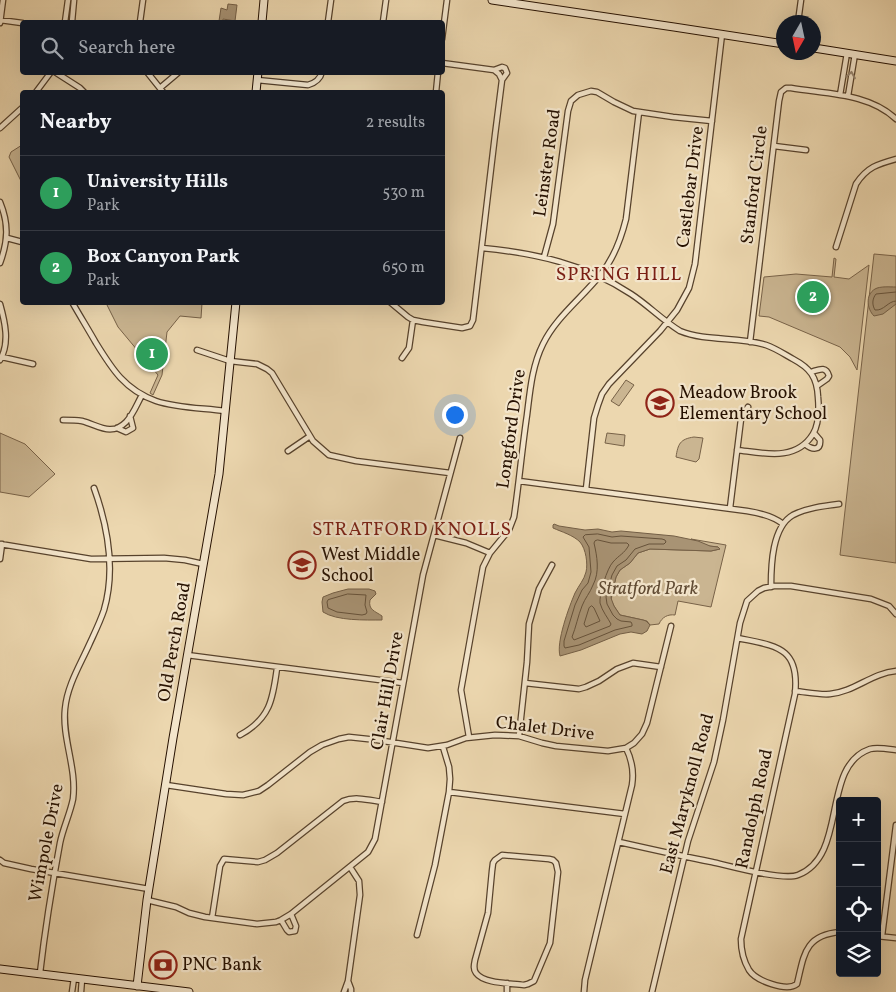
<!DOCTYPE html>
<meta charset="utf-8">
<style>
body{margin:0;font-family:Vollkorn,serif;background:#20242c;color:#f1f3f6}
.controls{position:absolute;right:15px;bottom:15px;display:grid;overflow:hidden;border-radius:5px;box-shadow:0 5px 20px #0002}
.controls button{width:45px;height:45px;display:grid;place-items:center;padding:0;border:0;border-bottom:1px solid #363941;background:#171b24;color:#f1f3f6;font:25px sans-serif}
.compass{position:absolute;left:776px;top:15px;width:45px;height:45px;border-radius:50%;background:#171b24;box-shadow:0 5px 20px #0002;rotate:189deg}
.you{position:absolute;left:454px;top:414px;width:18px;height:18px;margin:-12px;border:4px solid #fff;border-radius:50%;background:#1a73e8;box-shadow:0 0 0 8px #1a73e833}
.badge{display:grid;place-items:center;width:32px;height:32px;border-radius:50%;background:#b45309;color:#fff;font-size:16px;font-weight:700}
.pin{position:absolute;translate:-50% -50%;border:2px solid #fff;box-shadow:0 1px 5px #0006}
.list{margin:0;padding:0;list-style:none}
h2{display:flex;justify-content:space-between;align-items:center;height:65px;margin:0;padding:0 20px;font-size:21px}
h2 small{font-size:16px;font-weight:400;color:#9ea1a6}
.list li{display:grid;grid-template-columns:32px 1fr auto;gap:15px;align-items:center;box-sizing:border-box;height:75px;padding:0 20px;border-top:1px solid #363941}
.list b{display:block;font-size:19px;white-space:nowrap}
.list p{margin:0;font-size:16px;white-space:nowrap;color:#9ea1a6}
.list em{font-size:16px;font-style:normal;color:#9ea1a6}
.icon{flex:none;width:28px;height:28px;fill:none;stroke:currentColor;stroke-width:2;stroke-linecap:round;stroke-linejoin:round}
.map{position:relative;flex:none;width:896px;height:992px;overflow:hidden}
.search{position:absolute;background:#171b24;box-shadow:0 5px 20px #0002;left:20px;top:20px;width:425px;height:55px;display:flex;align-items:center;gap:12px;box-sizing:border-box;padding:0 18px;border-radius:5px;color:#9ea1a6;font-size:19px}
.panel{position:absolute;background:#171b24;box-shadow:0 5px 20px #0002;left:20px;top:90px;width:425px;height:215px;border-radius:5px}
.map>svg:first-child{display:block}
.green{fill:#cab591;stroke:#786248}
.water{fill:#a89374;stroke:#745f46}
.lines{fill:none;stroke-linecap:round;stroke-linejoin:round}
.shore{stroke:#66523a;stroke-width:1}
.street-casing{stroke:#57422c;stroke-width:7}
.secondary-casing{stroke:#251000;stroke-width:9}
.street{stroke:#f3e5cb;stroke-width:4.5}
.secondary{stroke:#f3e5cb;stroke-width:7}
.oneway{stroke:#968570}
.labels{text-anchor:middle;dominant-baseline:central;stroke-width:4.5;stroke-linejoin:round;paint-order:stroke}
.street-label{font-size:18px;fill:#251000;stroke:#f3e5cb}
.poi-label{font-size:18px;fill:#251000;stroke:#f3e5cb;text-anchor:start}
.park-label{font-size:18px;font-style:italic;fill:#5f4a33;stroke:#f3e5cb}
.neighbourhood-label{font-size:19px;letter-spacing:1px;fill:#7a1f14;stroke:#f3e5cb}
</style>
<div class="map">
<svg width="896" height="992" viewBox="0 0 896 992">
<rect width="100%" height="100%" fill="#ecd7af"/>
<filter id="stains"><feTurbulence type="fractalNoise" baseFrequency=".004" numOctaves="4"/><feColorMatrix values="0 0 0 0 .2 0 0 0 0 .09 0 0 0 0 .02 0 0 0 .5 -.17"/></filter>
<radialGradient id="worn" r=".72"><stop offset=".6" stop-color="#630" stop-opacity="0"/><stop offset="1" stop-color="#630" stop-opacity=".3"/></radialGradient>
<path class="green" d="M22 145V183L9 157 11 152Z
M874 254 896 256V563L840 555Z
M834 258 836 259 834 277 849 279 869 265 857 370 850 357 840 347 769 317 759 316 764 277 796 274 832 277Z
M106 303H202L201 318 180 316 167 332 162 375 153 395 150 393 158 375 118 327Z
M626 380 634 385 619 406 611 401Z
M0 433 25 444 55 474 29 497 0 492Z
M607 433 625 435 624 446 605 443Z
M694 437 703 438 699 459 696 462 676 457C678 444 680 439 694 437Z
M691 539 726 545 711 607 678 601 675 615C668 614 662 617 659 624L650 625 647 621 643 620 620 615 614 606 611 600 616 577 620 570 630 563 638 553 650 549 711 551 720 549 718 547 708 546Z"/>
<path class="water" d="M228 4 237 5 235 21 223 19V21H219L221 8 227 10Z
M896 287V304L883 314 874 316C867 309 865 295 875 289 880 286 890 287 896 287Z
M554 524 559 526 585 530 598 529 612 532 621 531 674 536 698 541 710 546 718 547 720 549 711 551 650 549 638 553 630 563 620 570 616 577 611 598 614 606 620 615 643 620 646 621 650 625 647 631 642 634 631 632 620 634 581 650 560 656C556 642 569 607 575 593 579 585 584 580 586 572 588 564 586 549 580 542 573 535 562 532 553 528V525Z
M348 589H369L375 591 376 594 370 600C368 610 375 611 382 616V620C365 620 337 621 323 612L322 602 323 597 333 593Z"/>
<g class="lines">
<path class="shore" d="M896 292 876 294C872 299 872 305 875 310 884 311 888 301 896 301
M598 534 612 537 621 536 662 539 665 540 666 542 664 544H649L635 549 626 560 617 566 612 575 606 597 607 604 613 615 617 619 621 621 631 622 632 624V626L615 630 579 645 565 648 564 646V641L575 605 582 590 588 583 591 572 589 547 583 537 585 535Z
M598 540 611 543H627L629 545C624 554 619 555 613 562 607 568 599 595 600 603 602 611 608 618 611 624L610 626 574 640 572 637C576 627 578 616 582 606 585 598 590 593 593 585 600 572 597 556 594 543L595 541Z
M348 594 366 595 365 605 367 612 366 614 362 615 337 612 328 608 327 602 328 600Z
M592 606 594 608 600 621 586 627 584 624 589 608Z"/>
<g class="street-casing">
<path id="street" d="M0 20 22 23
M65 22 68 0
M72 22 74 0
M140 22 143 0
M328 22 331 0
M383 22 386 0
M798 22 801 0
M0 23 3 0
M442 39 447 0
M494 70 502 67 505 68 507 73 502 80
M55 72 80 88 84 92
M147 72 163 92
M257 80 308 85C315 83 320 80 322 72
M160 88 179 72
M36 92 51 72
M436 92 438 72
M840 95 847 53
M848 96 855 54
M0 128 22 108
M774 146 806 150
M0 202C9 224 8 241 0 263
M7 238 22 242
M836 247 856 184C867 167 878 164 896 159
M482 248C534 253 586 264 631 294 648 305 662 320 680 331 707 342 738 336 766 345 775 348 784 354 793 359 810 368 817 377 818 397 819 408 819 424 813 434 796 462 763 453 737 450
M544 257 553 224 568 111 571 101 578 95 591 91 597 92 614 102 633 111 673 117 712 121
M72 302C80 316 88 329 96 343 112 369 125 390 156 401 177 408 202 408 225 411
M390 302 408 317 413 320 423 322 462 328 470 326 473 320 495 135 502 80 499 74 494 70 442 63
M0 304C5 322 10 343 0 360
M750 342 779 101 781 92 786 88H791C826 94 869 93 896 119
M197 350 230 361 257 364 267 369 272 373 313 441 329 455 356 461 450 473
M2 357 33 364
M402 358 409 348 413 320
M811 372C818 370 826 365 829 376L827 379 817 386
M63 420C69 420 76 420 82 421 98 425 111 437 126 422 133 415 137 404 142 395
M117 428 126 432 133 428 130 416
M805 444C812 450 821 451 820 440L814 433
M288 451 310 436
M519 481 747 511C760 513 773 516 783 524
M586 489 594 418 598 405 602 394 609 384 660 331 677 310 689 288 695 264 722 34
M730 508 741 419 748 407
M434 535 466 543 490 553
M0 544 91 559 164 558 185 560 203 564
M0 559 2 544
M771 587C771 565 772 527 793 515 807 508 823 506 839 504
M738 638C775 646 800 646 795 694L741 939C741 949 743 960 749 970 756 981 787 992 797 984 804 956 804 935 840 932
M187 655 403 683
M525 683 579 689 586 687 599 681 617 669 633 663 661 667
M795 691C806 692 819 695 830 694 854 692 872 673 896 671
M240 735C270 719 273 699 277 668
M519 736 527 662 529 624 539 589 552 565
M469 737 461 690 481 578 483 567 490 553 509 530 514 517C519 483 522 449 527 415 530 391 532 366 543 344 556 317 582 298 601 274 614 258 621 239 626 219L639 112
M166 785 226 794 243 795 259 791 268 785 310 752 322 745 339 739 349 737 377 740 428 748 447 745 466 738 495 735 519 736 542 743 556 746 608 751 626 748 634 743 642 734 647 723 671 626
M449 792 625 814
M619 842C650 849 681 856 712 862 730 866 783 881 798 875 849 855 820 766 870 749 877 747 888 749 896 750
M502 855 549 859 553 860 556 863 558 872 550 943 534 981 528 984 524 985C511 983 484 984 476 973 473 969 474 965 475 960L488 913 492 871 493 863 495 860Z
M0 860 4 863 31 869 149 889
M147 900 176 907 189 913 205 917 257 924 276 922 281 920 291 914 368 852 375 839 423 575 460 438
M212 918 220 866 224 859 258 862 265 860 277 853 343 801C355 796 369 800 382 802
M281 920 287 930 289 932 295 931 296 926 291 914
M417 935 435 865 449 792 450 779 449 767 443 747
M877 936 896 938
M882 936 896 825
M40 973C45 930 52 886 60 843 63 828 70 814 73 799 77 768 62 739 65 709 67 686 80 665 89 645 94 634 100 622 104 610 116 569 108 527 94 488
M348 981 351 989V992
M72 992 74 978
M81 992 82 979
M344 992 348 981 360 895 359 881 350 867
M507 992V983
M584 992 585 980 632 785C634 772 632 760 626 748
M652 992 688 841 714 762 723 720 740 623 747 601 758 591 764 588 774 586H791L871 599 889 606 896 614"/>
</g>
<g class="secondary-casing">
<path id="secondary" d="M492 0 674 27 784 44
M262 22 264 0
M814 48 896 61
M256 92 258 72
M0 969 189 992
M137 986 147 900 173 738 219 474 236 302"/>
</g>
<use href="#street" class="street"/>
<use href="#secondary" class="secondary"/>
</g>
<defs><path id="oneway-chevron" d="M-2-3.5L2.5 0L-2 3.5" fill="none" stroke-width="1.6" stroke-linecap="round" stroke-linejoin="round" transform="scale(1.25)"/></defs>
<use class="oneway" href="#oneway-chevron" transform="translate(851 75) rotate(-81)"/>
<defs>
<g id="school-ring" transform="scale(1.4375)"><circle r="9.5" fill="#f3e5cb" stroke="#8f2418" stroke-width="1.5"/><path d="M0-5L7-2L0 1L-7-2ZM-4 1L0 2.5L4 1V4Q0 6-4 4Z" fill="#8f2418"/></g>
<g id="bank-ring" transform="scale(1.4375)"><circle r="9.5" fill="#f3e5cb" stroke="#8f2418" stroke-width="1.5"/><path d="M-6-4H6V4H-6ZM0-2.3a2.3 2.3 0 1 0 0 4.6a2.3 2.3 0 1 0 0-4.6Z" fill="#8f2418"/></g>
</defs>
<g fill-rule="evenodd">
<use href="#school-ring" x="660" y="403"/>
<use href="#school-ring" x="302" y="565"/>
<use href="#bank-ring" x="163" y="965"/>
</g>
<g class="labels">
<g class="street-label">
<text transform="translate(548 163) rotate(-82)">Leinster Road</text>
<text transform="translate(755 185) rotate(-83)">Stanford Circle</text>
<text transform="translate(691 187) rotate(-83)">Castlebar Drive</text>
<text transform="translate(512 429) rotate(-82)">Longford Drive</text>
<text transform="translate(175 642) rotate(-80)">Old Perch Road</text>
<text transform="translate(388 691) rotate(-80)">Clair Hill Drive</text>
<text transform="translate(545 729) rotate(7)">Chalet Drive</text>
<text transform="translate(688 794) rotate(-75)">East Maryknoll Road</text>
<text transform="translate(755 809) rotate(-78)">Randolph Road</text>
<text transform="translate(47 843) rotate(-79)">Wimpole Drive</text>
</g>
<g class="poi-label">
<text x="679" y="393">Meadow Brook<tspan x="679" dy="21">Elementary School</tspan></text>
<text x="321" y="555">West Middle<tspan x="321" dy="21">School</tspan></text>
<text x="182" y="965">PNC Bank</text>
</g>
<g class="park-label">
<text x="648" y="589">Stratford Park</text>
</g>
<g class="neighbourhood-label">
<text x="619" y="275">SPRING HILL</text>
<text x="412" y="530">STRATFORD KNOLLS</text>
</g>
</g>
<rect width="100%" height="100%" filter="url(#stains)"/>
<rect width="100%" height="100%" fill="url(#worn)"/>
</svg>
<div class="controls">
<button>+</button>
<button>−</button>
<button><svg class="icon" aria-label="locate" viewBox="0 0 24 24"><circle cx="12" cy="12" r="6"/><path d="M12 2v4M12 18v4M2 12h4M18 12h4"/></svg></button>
<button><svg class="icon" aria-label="layers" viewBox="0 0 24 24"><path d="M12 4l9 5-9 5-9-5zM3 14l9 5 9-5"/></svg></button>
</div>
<svg class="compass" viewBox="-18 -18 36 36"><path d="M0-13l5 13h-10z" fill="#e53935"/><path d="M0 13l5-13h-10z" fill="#9ea1a6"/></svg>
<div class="you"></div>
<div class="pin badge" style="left:152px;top:354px;background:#2e9e5b">1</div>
<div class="pin badge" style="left:813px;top:297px;background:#2e9e5b">2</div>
<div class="search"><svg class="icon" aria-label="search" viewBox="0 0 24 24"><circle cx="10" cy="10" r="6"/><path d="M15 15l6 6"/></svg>Search here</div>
<section class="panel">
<h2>Nearby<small>2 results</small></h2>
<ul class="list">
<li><span class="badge" style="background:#2e9e5b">1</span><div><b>University Hills</b><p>Park</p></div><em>530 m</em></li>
<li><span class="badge" style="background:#2e9e5b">2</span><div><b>Box Canyon Park</b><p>Park</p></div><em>650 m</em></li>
</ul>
</section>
</div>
